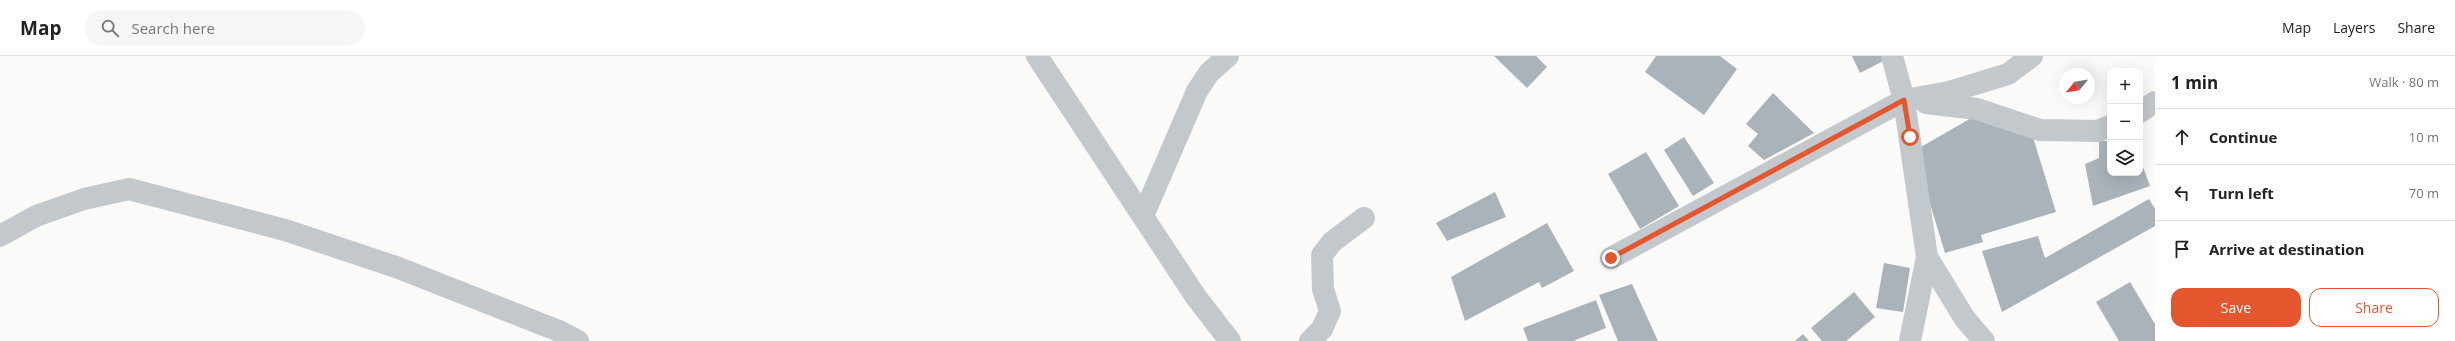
<!DOCTYPE html>
<meta charset="utf-8">
<style>
body{margin:0;font-family:"Open Sans",sans-serif;background:#f6f6f6;color:#222}
.controls{position:absolute;right:12px;top:12px;display:grid;overflow:hidden;border-radius:8px;box-shadow:0 4px 16px #0002}
.controls button{width:36px;height:36px;display:grid;place-items:center;padding:0;border:0;border-bottom:1px solid #e0e0e0;background:#fff;color:#222;font:20px sans-serif}
.compass{position:absolute;left:2059px;top:12px;width:36px;height:36px;border-radius:50%;background:#fff;box-shadow:0 4px 16px #0002;rotate:240deg}
.stop{position:absolute;width:12px;height:12px;margin:-9px;border:3px solid #e4572e;border-radius:50%;background:#fff}
.stop.end{background:#e4572e;border-color:#fff;box-shadow:0 1px 4px #0008}
.list{margin:0;padding:0;list-style:none}
h2{display:flex;justify-content:space-between;align-items:center;height:52px;margin:0;padding:0 16px;font-size:17px}
h2 small{font-size:13px;font-weight:400;color:#767676}
.list li{display:grid;grid-template-columns:26px 1fr auto;gap:12px;align-items:center;box-sizing:border-box;height:56px;padding:0 16px;border-top:1px solid #e0e0e0}
.list b{display:block;font-size:15px;white-space:nowrap}
.list em{font-size:13px;font-style:normal;color:#767676}
.actions{display:flex;gap:8px;padding:12px 16px}
.actions a{flex:1;padding:9px 0;border:1px solid #e4572e;border-radius:12px;text-align:center;font-size:14px;color:#e4572e}
.actions .main{background:#e4572e;color:#fff}
.icon{flex:none;width:22px;height:22px;fill:none;stroke:currentColor;stroke-width:2;stroke-linecap:round;stroke-linejoin:round}
.map{position:relative;flex:none;width:2155px;height:285px;overflow:hidden}
header{display:flex;align-items:center;gap:24px;box-sizing:border-box;height:56px;padding:0 20px;background:#fff;border-bottom:1px solid #e0e0e0}
header strong{font-size:19px}
nav{display:flex;gap:22px;margin-inline-start:auto;font-size:14px}
.search{width:280px;height:36px;background:#f6f6f6;display:flex;align-items:center;gap:10px;box-sizing:border-box;padding:0 14px;border-radius:22px;color:#767676;font-size:15px}
main{display:flex}
aside{flex:1;background:#fff}
.map>svg:first-child{display:block}
.building{fill:#aab3b9}
.lines{fill:none;stroke-linecap:round;stroke-linejoin:round}
.minor{stroke:#c3c8cc;stroke-width:22}
.route{stroke:#e4572e;stroke-width:5}
</style>
<header>
<strong>Map</strong>
<div class="search"><svg class="icon" aria-label="search" viewBox="0 0 24 24"><circle cx="10" cy="10" r="6"/><path d="M15 15l6 6"/></svg>Search here</div>
<nav><a>Map</a><a>Layers</a><a>Share</a></nav>
</header>
<main>
<div class="map">
<svg width="2155" height="285" viewBox="0 0 2155 285">
<rect width="100%" height="100%" fill="#fafaf8"/>
<path class="building" d="M1494 0H1536L1547 11 1527 32Z
M1656 0H1720L1737 13 1704 59 1645 16Z
M1852 0H1886L1887 3 1860 17Z
M1773 37 1814 77 1764 104 1748 90 1758 78 1746 68Z
M1973 61 2032 78 2056 156 1981 179 1983 186 1945 197 1914 95Z
M1684 81 1714 127 1693 140 1664 94Z
M2099 85H2110V117H2140V111H2143L2150 130 2093 150 2085 108 2099 102Z
M1646 96 1679 150 1640 173 1608 118Z
M1495 136 1506 161 1447 185 1436 167Z
M2149 143 2155 153V170L2002 256 1982 195 2038 180 2045 202Z
M1547 167 1574 215 1542 232 1539 226 1465 265 1451 221Z
M1884 207 1910 212 1903 256 1876 252Z
M2130 226 2155 268V285H2119L2096 246Z
M1632 228 1658 285H1618L1599 239Z
M1854 236 1875 261 1846 285H1822L1811 272Z
M1596 244 1606 272 1573 285H1528L1523 272Z
M1803 278 1809 285H1795Z"/>
<g class="lines">
<path class="minor" d="M1037 0 1196 241 1230 285
M1892 0 1904 44 1927 201 1965 263 1984 285
M1926 47 1977 53 2040 74 2098 75 2110 70
M2140 56 2155 46
M1143 160 1197 35 1209 17 1228 0
M0 180 36 160 84 143 129 133 285 174 396 211 559 275 578 285
M1611 202 1904 44 1949 36 2008 18 2032 0
M1310 285 1322 273 1330 255 1323 233 1322 199 1332 186 1364 162
M1910 285 1927 201"/>
</g>
<g class="lines">
<path class="route" d="M1611 202 1904 44 1910 81"/>
</g>
</svg>
<div class="controls">
<button>+</button>
<button>−</button>
<button><svg class="icon" aria-label="layers" viewBox="0 0 24 24"><path d="M12 4l9 5-9 5-9-5zM3 14l9 5 9-5"/></svg></button>
</div>
<svg class="compass" viewBox="-18 -18 36 36"><path d="M0-13l5 13h-10z" fill="#e53935"/><path d="M0 13l5-13h-10z" fill="#767676"/></svg>
<div class="stop" style="left:1910px;top:81px"></div>
<div class="stop end" style="left:1611px;top:202px"></div>
</div>
<aside>
<h2>1 min<small>Walk · 80 m</small></h2>
<ul class="list">
<li><svg class="icon" aria-label="ahead" viewBox="0 0 24 24"><path d="M12 20V5M6 11l6-6 6 6"/></svg><div><b>Continue</b></div><em>10 m</em></li>
<li><svg class="icon" aria-label="left" viewBox="0 0 24 24"><path d="M17 20v-9H6M10 6l-5 5 5 5"/></svg><div><b>Turn left</b></div><em>70 m</em></li>
<li><svg class="icon" aria-label="arrive" viewBox="0 0 24 24"><path d="M6 21V4h12l-3 4 3 4H6"/></svg><div><b>Arrive at destination</b></div></li>
</ul>
<div class="actions"><a class="main">Save</a><a>Share</a></div>
</aside>
</main>
